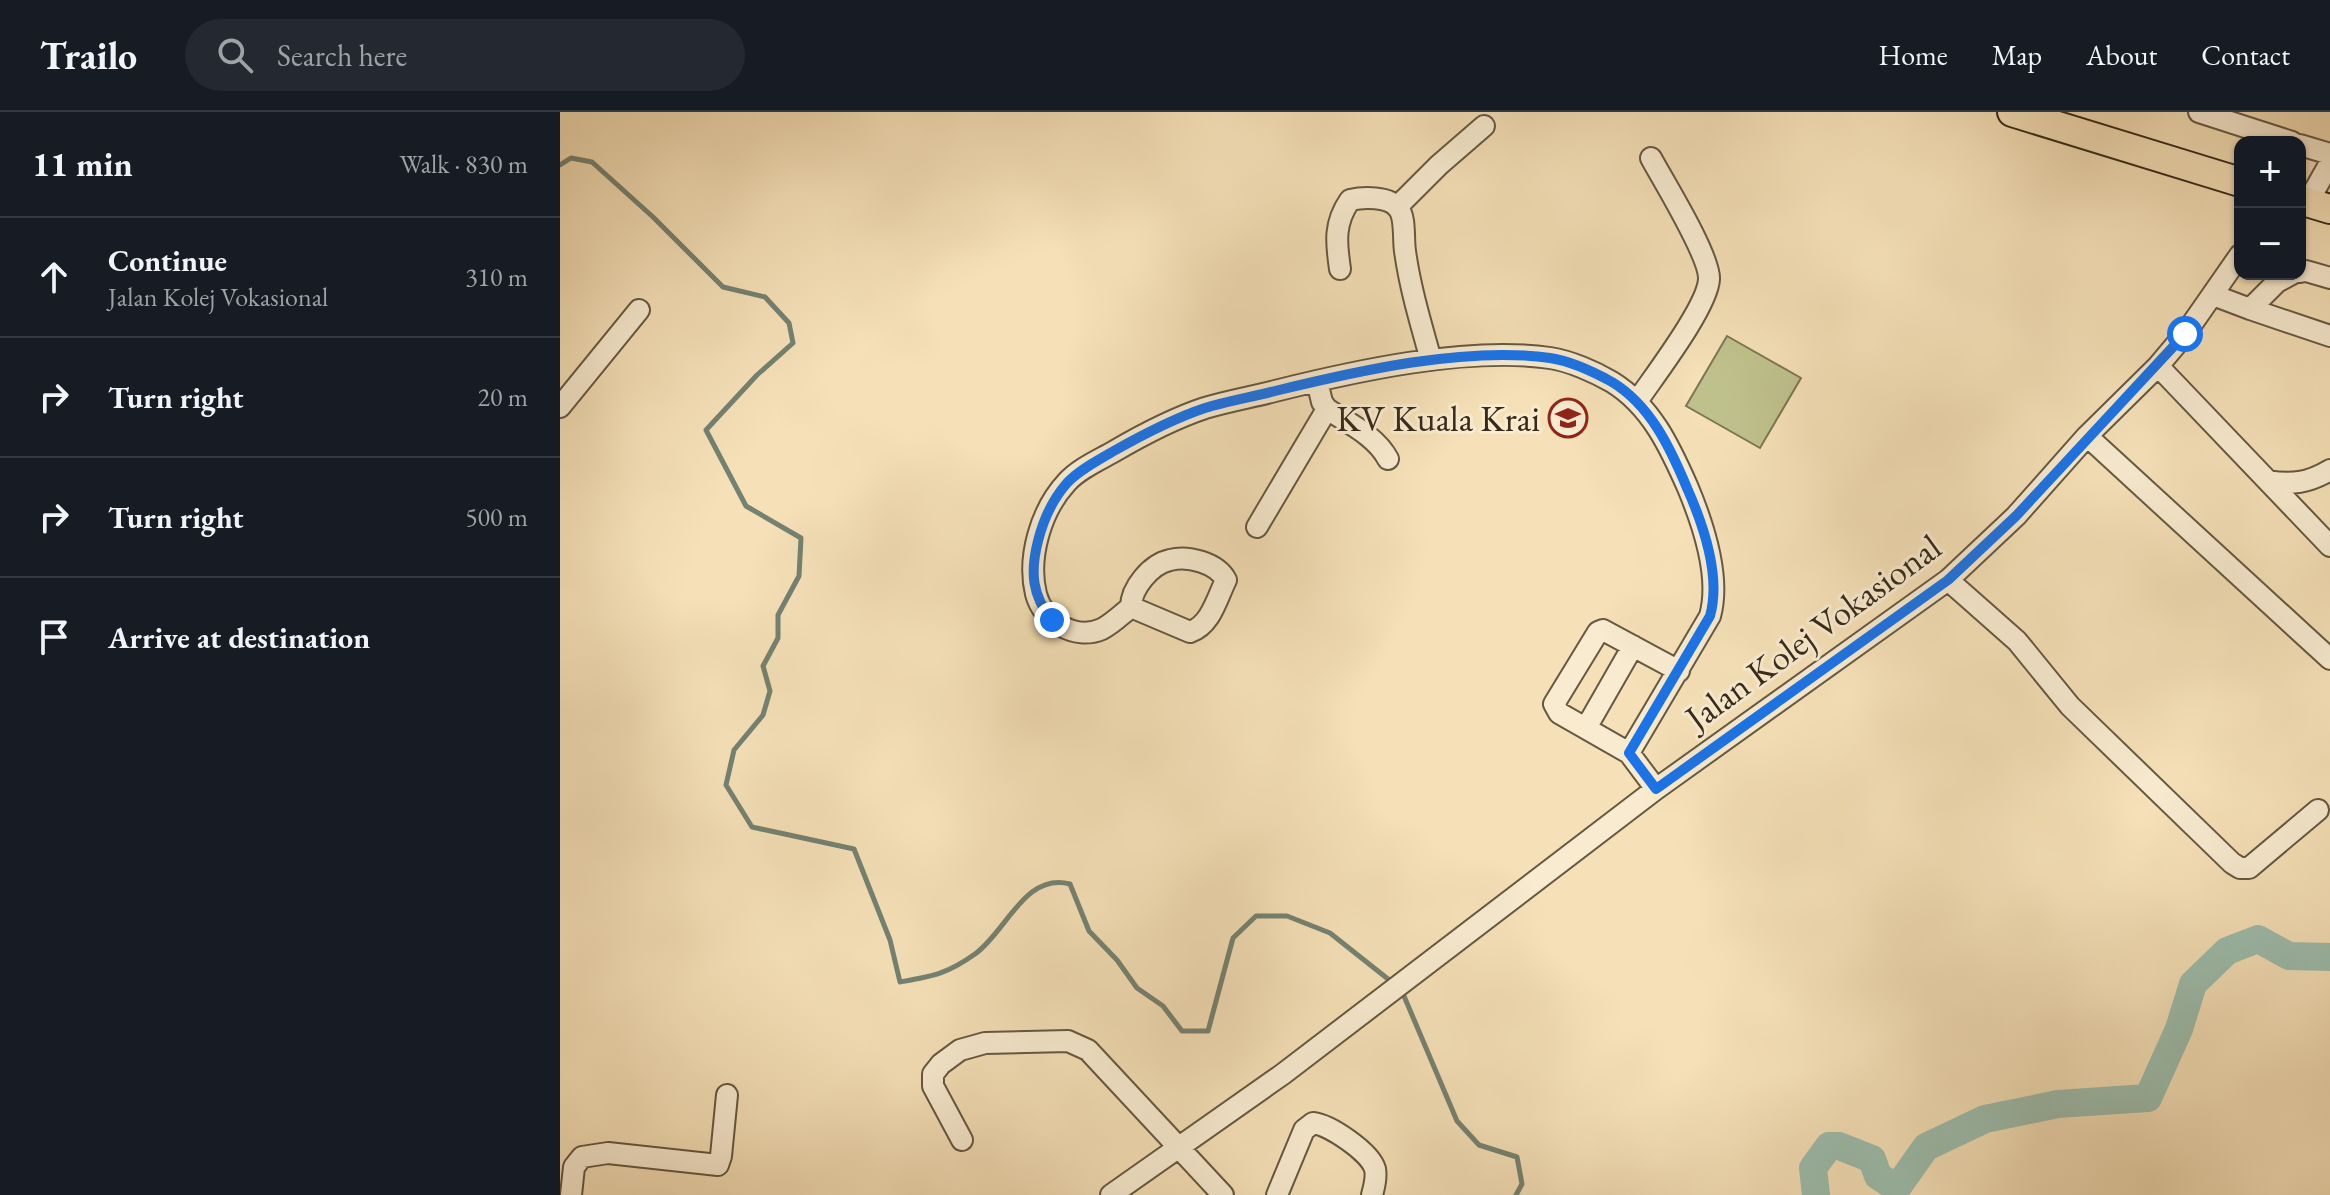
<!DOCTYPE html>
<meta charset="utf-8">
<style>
body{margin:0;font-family:"EB Garamond",serif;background:#242831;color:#f1f3f6}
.controls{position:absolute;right:24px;top:24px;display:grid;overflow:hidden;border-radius:16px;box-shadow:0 2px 6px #0004}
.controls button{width:72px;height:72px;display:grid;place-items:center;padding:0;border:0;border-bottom:2px solid #363941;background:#171b24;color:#f1f3f6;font:40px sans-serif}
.stop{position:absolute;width:24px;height:24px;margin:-18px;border:6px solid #1a73e8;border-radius:50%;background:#fff}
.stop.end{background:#1a73e8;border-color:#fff;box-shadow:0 2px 8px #0008}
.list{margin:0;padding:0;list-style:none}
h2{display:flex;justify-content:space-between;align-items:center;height:104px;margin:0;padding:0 32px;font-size:34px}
h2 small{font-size:26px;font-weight:400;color:#9ea1a6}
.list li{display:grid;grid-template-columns:52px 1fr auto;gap:24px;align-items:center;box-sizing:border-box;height:120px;padding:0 32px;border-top:2px solid #363941}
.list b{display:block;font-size:30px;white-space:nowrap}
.list p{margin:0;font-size:26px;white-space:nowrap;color:#9ea1a6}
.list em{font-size:26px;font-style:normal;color:#9ea1a6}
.icon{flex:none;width:44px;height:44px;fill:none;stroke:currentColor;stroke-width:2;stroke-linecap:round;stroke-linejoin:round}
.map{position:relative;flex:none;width:1770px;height:1083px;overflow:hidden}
header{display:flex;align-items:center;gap:48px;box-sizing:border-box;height:112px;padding:0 40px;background:#171b24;border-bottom:2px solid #363941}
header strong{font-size:38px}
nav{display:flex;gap:44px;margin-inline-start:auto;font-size:28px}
.search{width:560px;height:72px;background:#242831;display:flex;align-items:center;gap:20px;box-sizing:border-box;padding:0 28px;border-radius:44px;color:#9ea1a6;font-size:30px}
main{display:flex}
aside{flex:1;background:#171b24}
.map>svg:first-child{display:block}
.pitch{fill:#bfc18c;stroke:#7b7653;stroke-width:2}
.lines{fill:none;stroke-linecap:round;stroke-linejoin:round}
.stream{stroke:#748272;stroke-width:5}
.river{stroke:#9cbdad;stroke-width:28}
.minor-casing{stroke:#665841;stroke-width:24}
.highway-casing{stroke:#372a1a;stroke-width:32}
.minor{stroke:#f8ebd0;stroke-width:20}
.highway{stroke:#f5e0b7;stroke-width:28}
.route{stroke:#1a73e8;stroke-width:10}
.labels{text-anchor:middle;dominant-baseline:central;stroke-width:6;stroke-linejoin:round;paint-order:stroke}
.poi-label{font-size:36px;fill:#372a1a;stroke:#f8ebd0;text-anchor:end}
.street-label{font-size:36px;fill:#372a1a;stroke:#f8ebd0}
</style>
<header>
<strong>Trailo</strong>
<div class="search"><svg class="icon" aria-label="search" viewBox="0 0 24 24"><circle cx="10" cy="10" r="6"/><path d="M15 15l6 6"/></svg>Search here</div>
<nav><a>Home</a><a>Map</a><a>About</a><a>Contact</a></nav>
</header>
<main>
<aside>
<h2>11 min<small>Walk · 830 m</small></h2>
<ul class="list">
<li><svg class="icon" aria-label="ahead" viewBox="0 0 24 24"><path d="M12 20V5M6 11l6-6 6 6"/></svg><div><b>Continue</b><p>Jalan Kolej Vokasional</p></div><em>310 m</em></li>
<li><svg class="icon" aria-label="right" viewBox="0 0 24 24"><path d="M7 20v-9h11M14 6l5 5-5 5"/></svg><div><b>Turn right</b></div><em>20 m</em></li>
<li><svg class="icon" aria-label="right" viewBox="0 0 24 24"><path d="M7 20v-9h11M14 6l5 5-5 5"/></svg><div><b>Turn right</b></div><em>500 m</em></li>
<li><svg class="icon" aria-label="arrive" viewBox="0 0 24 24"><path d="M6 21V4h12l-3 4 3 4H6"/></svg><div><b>Arrive at destination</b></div></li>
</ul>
</aside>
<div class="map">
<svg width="1770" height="1083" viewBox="0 0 1770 1083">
<rect width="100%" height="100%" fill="#f5e0b7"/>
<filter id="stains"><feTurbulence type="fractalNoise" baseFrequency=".0025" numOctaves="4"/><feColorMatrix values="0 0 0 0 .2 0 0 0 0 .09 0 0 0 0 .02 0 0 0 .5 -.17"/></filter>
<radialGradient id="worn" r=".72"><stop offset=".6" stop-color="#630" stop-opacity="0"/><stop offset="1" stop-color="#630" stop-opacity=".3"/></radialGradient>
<path class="pitch" d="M1167 224 1241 266 1200 336 1126 294Z"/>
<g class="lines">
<path class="stream" d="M0 53 11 46 32 50 93 105 163 175 205 185 229 211 233 231 197 263 146 318 186 394 241 426 239 464 218 503V526L203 554 210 579 203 603 174 638 166 673 192 715 294 737 330 828 340 870C373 864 387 862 415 842 446 820 465 760 510 772L529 819 557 848 577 876 603 894 622 919H648L673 826 696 804H727L770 821 833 871
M841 877 897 1009 919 1033 957 1045 962 1072 956 1083"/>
<path class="river" d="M1256 1083 1253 1056 1269 1034H1279L1312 1047 1318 1064 1337 1076 1366 1035 1425 1007 1498 992 1588 986 1619 917 1633 872 1667 839 1698 827 1729 844 1770 845"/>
<g class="minor-casing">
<path id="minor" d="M1639 0 1732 30
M1740 33 1770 42
M1748 90 1770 51
M837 95 879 53 924 14
M780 157C776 130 774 111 790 88 803 85 829 84 838 96 846 105 843 127 845 139 850 176 861 212 871 248
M1740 160 1746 159 1770 166
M1653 183 1690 197 1717 170 1732 162
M1690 197 1770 224
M1598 254 1770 434
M757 269 762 290 767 297C788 311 816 324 828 347
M1078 288C1095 263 1148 194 1149 167 1150 144 1104 70 1091 46
M0 295 79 198
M1527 324 1770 547
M1708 369C1732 373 1748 371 1770 358
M697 415 767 297
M1388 468 1457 529 1510 594 1672 751 1680 756H1689L1758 698
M571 495 630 520C651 513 657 486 666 468 657 451 628 443 610 448 591 452 571 476 571 495 562 502 552 512 542 517 515 529 483 509 476 482 467 445 481 398 507 370 519 357 537 349 553 340 582 323 612 307 645 296 668 289 692 285 715 279 795 259 908 234 990 246 1010 249 1035 260 1052 270 1091 294 1110 335 1128 376 1143 412 1161 465 1150 504L1069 641
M1026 616 1073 534
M1096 677 1069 641 999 601 994 592 1038 520 1043 518 1119 559
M402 1028 373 974V962L381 952 400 938 425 931 508 929 528 938 663 1083
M11 1083 14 1055 22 1045 48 1041 158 1053 161 1044 167 983
M551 1083 723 962 1096 677 1388 468 1456 404 1527 324 1598 254 1625 222 1680 143
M717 1083 744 1018 753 1011C770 1013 810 1040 815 1057 817 1066 814 1075 812 1083"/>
</g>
<g class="highway-casing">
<path id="highway" d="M1452 0 1680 70
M1740 88 1770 97"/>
</g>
<use href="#minor" class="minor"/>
<use href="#highway" class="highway"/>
</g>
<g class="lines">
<path class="route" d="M492 508C472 484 470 460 478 429 483 409 493 387 507 371 519 358 537 349 552 340 582 323 612 307 645 296 667 289 692 285 715 279 797 259 906 234 990 246 1010 249 1034 260 1052 270 1090 293 1110 335 1127 376 1143 412 1161 465 1150 504L1069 641 1096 677 1388 468 1456 404 1625 222"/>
</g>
<defs>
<g id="university-ring" transform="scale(2)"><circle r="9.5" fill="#f8ebd0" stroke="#8f2418" stroke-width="1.5"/><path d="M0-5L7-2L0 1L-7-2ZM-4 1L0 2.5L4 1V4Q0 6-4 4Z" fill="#8f2418"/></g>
</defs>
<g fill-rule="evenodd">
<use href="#university-ring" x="1008" y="306"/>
</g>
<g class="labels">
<g class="poi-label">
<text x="980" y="306">KV Kuala Krai</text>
</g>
<g class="street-label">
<text transform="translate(1253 520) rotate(-36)">Jalan Kolej Vokasional</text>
</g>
</g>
<rect width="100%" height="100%" filter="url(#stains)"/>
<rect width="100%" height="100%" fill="url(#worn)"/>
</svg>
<div class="controls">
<button>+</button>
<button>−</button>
</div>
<div class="stop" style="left:1625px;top:222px"></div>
<div class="stop end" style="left:492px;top:508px"></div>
</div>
</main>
